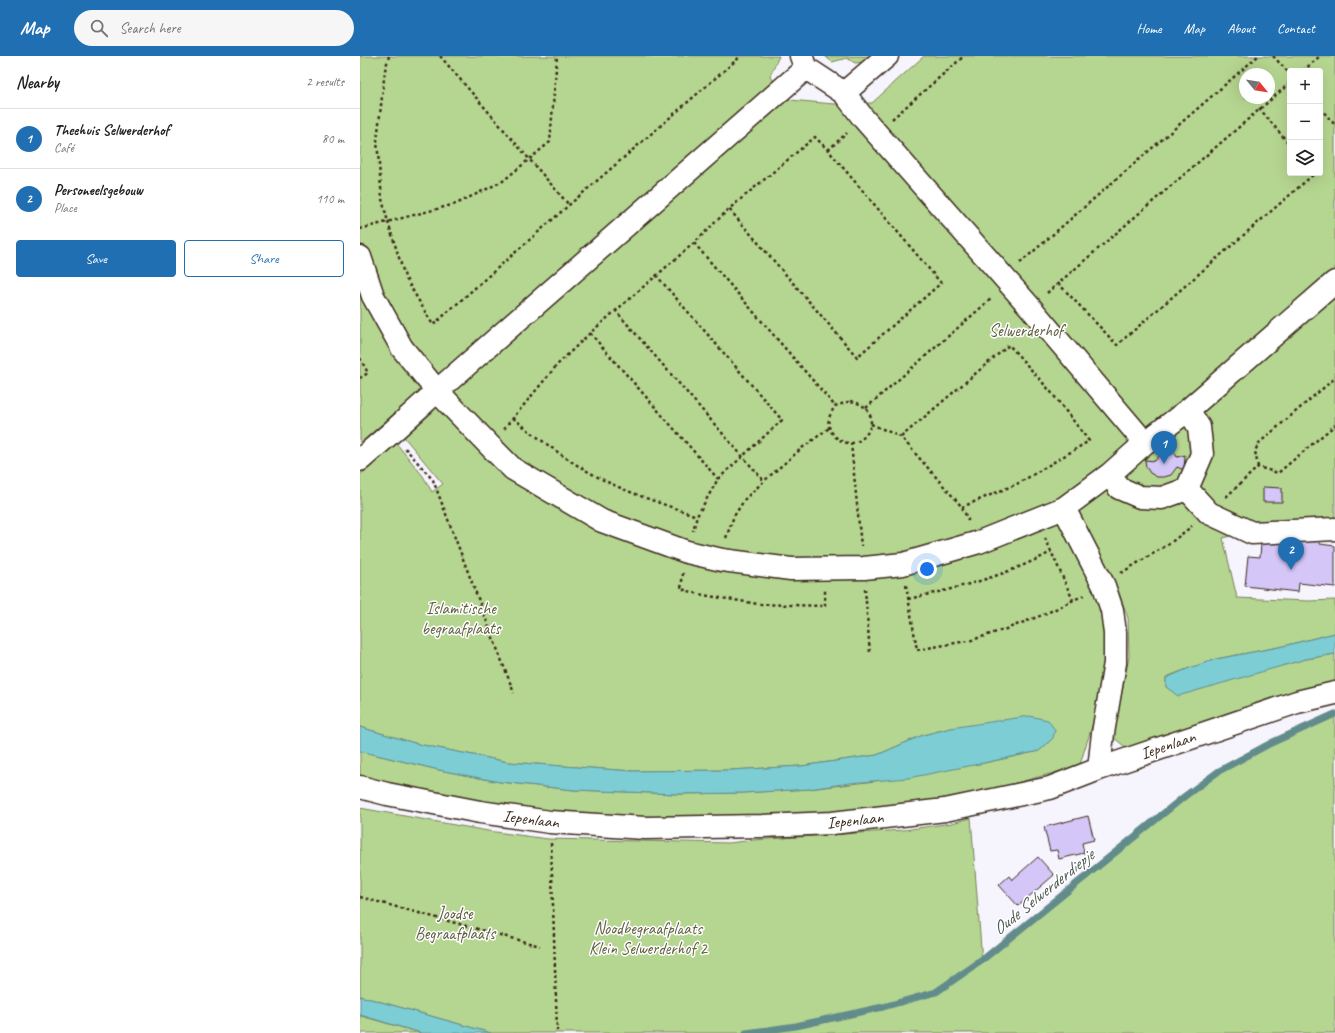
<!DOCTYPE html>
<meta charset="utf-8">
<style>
body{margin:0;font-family:Caveat,sans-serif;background:#f6f6f6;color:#202124}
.controls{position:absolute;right:12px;top:12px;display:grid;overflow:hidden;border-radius:4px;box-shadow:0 4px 16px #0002}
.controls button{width:36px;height:36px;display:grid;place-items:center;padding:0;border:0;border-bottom:1px solid #e0e0e0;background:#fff;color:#202124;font:20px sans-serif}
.compass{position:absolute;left:879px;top:12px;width:36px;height:36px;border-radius:50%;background:#fff;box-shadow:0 4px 16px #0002;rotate:120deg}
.you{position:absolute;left:567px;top:513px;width:14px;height:14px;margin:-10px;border:3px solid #fff;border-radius:50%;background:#1a73e8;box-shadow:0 0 0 6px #1a73e833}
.badge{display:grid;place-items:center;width:26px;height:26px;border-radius:50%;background:#1f6fb2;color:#fff;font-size:13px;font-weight:700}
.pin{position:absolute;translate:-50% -33px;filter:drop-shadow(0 1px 2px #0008)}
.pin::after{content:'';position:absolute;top:21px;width:14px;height:12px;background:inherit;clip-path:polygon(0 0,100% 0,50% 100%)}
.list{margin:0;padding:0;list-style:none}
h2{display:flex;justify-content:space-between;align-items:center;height:52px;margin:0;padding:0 16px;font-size:17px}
h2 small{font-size:13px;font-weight:400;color:#757577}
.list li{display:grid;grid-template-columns:26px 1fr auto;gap:12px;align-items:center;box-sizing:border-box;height:60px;padding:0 16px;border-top:1px solid #e0e0e0}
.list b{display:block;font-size:15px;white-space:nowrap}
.list p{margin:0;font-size:13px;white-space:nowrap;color:#757577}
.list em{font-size:13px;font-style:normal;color:#757577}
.actions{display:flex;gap:8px;padding:12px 16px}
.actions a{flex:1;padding:9px 0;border:1px solid #1f6fb2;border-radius:4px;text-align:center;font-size:14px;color:#1f6fb2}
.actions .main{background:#1f6fb2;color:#fff}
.icon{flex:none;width:22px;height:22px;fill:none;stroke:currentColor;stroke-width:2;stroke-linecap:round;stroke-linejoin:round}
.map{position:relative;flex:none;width:975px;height:977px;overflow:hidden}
header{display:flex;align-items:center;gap:24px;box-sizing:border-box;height:56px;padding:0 20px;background:#1f6fb2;color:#fff}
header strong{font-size:19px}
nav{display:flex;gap:22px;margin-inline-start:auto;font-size:14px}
.search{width:280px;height:36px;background:#f6f6f6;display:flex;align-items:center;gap:10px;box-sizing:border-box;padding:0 14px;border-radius:22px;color:#757577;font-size:15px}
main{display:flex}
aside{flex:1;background:#fff}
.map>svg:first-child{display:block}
.green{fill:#b5d690;stroke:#788057;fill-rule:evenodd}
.water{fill:#7cced4;stroke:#628c8b}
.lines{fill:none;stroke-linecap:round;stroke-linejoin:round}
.stream{stroke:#628c8b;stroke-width:7}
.building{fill:#d4c6f7;stroke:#3b2a1e}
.minor-casing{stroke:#3b2a1e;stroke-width:25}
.path{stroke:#3b2a1e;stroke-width:2.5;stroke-dasharray:3 3;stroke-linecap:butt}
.minor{stroke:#fff;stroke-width:22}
.labels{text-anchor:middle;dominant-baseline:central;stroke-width:3;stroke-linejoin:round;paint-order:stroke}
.park-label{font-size:17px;fill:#605e40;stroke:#fff}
.street-label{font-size:17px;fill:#3b2a1e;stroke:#fff}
.water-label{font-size:18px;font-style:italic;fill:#4e5b55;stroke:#fff}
</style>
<header>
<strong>Map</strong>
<div class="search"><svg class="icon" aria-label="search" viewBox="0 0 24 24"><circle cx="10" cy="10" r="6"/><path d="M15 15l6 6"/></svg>Search here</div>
<nav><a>Home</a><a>Map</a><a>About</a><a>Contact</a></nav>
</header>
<main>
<aside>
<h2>Nearby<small>2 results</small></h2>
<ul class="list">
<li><span class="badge">1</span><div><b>Theehuis Selwerderhof</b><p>Café</p></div><em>80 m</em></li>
<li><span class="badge">2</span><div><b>Personeelsgebouw</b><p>Place</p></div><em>110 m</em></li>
</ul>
<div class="actions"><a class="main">Save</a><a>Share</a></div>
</aside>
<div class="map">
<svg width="975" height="977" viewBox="0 0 975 977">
<rect width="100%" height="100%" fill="#f6f4fd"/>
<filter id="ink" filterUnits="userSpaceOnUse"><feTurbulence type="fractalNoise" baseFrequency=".025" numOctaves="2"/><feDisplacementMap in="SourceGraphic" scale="8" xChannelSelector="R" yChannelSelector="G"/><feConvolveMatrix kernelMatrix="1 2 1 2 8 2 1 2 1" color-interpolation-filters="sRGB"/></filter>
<g filter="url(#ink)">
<path class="green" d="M0 0H419L410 20 430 44 474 48 512 47 564 0H975V466L913 469 863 482 877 542 948 545 975 544V577L919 591 856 603 827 613 806 621V631L814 636 946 603 975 598V633L781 692 765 691 752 680 762 636 769 601 768 562 757 532 736 543 745 565 747 605 735 661 720 708 697 716 611 739 528 753 352 764 198 759 0 725V695L79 714 140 726 214 734 318 738 383 737 449 733 508 726 624 707 679 695 693 682 591 672 563 679 517 699 441 710 371 714 272 715 148 706 58 688 0 671V419L36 387 63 420 72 436 83 428 44 381 74 355 58 337 0 387ZM930 15H960V117H930ZM885 18H909V42H885Z
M465 0H512L505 6 495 7 487 2 472 6Z
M975 658V977H131L0 940V752L128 775 188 783 369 787 393 784 544 774 592 767 611 762 622 905 825 740 859 715 911 687Z
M0 959 1 960 61 977H0Z"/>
<path class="water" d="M975 577V598L946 603 818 640 806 631V622L827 613 856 603 919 591Z
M669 660 688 664 695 674 693 682 679 695 624 707 548 722 490 727 449 733 383 737 318 738 214 734 140 726 79 714 0 695V671L58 688 148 706 272 715 371 714 441 710 517 699 563 679 591 672Z
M0 940 131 977H61L0 959Z"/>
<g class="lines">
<path class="stream" d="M386 977 436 970 523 951 576 936 621 905 825 740 859 715 911 687 975 658"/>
</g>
<path class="building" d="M798 389 807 390 812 392 817 401 825 399 824 414 817 411 811 419 804 421H797L790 417 786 411 785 404 795 405 800 399Z
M903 431 922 432V446H903Z
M961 484 960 485V488L975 490V531L939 527 938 536 885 530 888 500 900 501 901 487Z
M728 760 734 784 722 787 724 797 699 803 697 794 690 795 684 771Z
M678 801 694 819 658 850 639 829 649 820 652 824Z"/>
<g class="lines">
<g class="minor-casing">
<path id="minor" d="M441 0 446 12 484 37 527 0
M484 37 504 63 670 251 785 387
M0 201 13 240 42 292 77 335 131 391 153 413 242 465 327 496 362 504 431 513 504 512 543 508 619 486 704 452 750 418 785 387 828 354 975 226
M828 354 839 371 842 398 827 433 849 457 892 477 975 473
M0 404 32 376 77 335 446 12
M750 418 759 432 780 441 802 442 827 433
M704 452 744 530 752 554 755 577V607L743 677 739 713
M0 731 27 738 120 756 190 766 285 772 402 770 472 767 585 754 690 732 739 713 937 646 975 637"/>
</g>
<path class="path" d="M29 0 25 14 17 85 22 143 28 166 45 221 73 269 209 149 381 0
M80 0 209 149
M913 0 930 18
M943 15 960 0
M899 52 930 89
M960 52 975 69
M532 63 604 0
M468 94 487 77
M0 173 96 148 143 125 190 86 197 0
M334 187 475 350
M660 207 898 0
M296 219 422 364 358 423 337 460 333 475
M698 227 757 289 954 118 953 117
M687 237 930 27
M255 254 404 425
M230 277 358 423
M0 302 8 317 0 322
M491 345C534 355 498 408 473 378 465 368 469 360 475 350Z
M506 352 632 242
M153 362C177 381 201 400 227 415 261 435 300 447 337 460
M511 368 541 381 602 451 609 466
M144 373 197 309 230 277 334 187 369 153 455 81 468 94 581 227 497 301 369 153
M541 381 649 289 691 336 729 385 659 427 602 451
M491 387 501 490
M45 392 73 424 154 637
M898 411 895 395 899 387 975 322
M866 441 898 411 918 417 975 369
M366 482 374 460 385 443 404 425 442 392 469 372
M685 482 713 544
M323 517 321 533 343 539 398 548 465 550V533
M761 517 809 488 832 470
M546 529 557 594 612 584 646 573 685 558 724 539
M505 533 510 597
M548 543C598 532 646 520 691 496
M191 787 197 975
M0 841 180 890"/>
<use href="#minor" class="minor"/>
</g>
</g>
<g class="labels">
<g class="park-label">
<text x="666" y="274">Selwerderhof</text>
<text x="101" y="552">Islamitische<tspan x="101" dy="20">begraafplaats</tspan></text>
<text x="95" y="857">Joodse<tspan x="95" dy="20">Begraafplaats</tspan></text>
<text x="288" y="872">Noodbegraafplaats<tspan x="288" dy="20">Klein Selwerderhof 2</tspan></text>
</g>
<g class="street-label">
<text transform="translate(808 689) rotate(-19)">Iepenlaan</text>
<text transform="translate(171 763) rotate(7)">Iepenlaan</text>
<text transform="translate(495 764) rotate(-6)">Iepenlaan</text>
</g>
<g class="water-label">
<text transform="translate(683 836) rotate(-39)">Oude Selwerderdiepje</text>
</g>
</g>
</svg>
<div class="controls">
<button>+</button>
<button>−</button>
<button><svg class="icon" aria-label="layers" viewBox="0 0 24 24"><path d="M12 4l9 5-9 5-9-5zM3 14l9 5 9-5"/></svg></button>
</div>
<svg class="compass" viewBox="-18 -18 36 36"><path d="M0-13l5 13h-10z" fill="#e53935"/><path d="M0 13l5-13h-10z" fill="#757577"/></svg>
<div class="you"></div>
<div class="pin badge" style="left:804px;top:408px">1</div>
<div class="pin badge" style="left:931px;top:514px">2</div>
</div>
</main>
